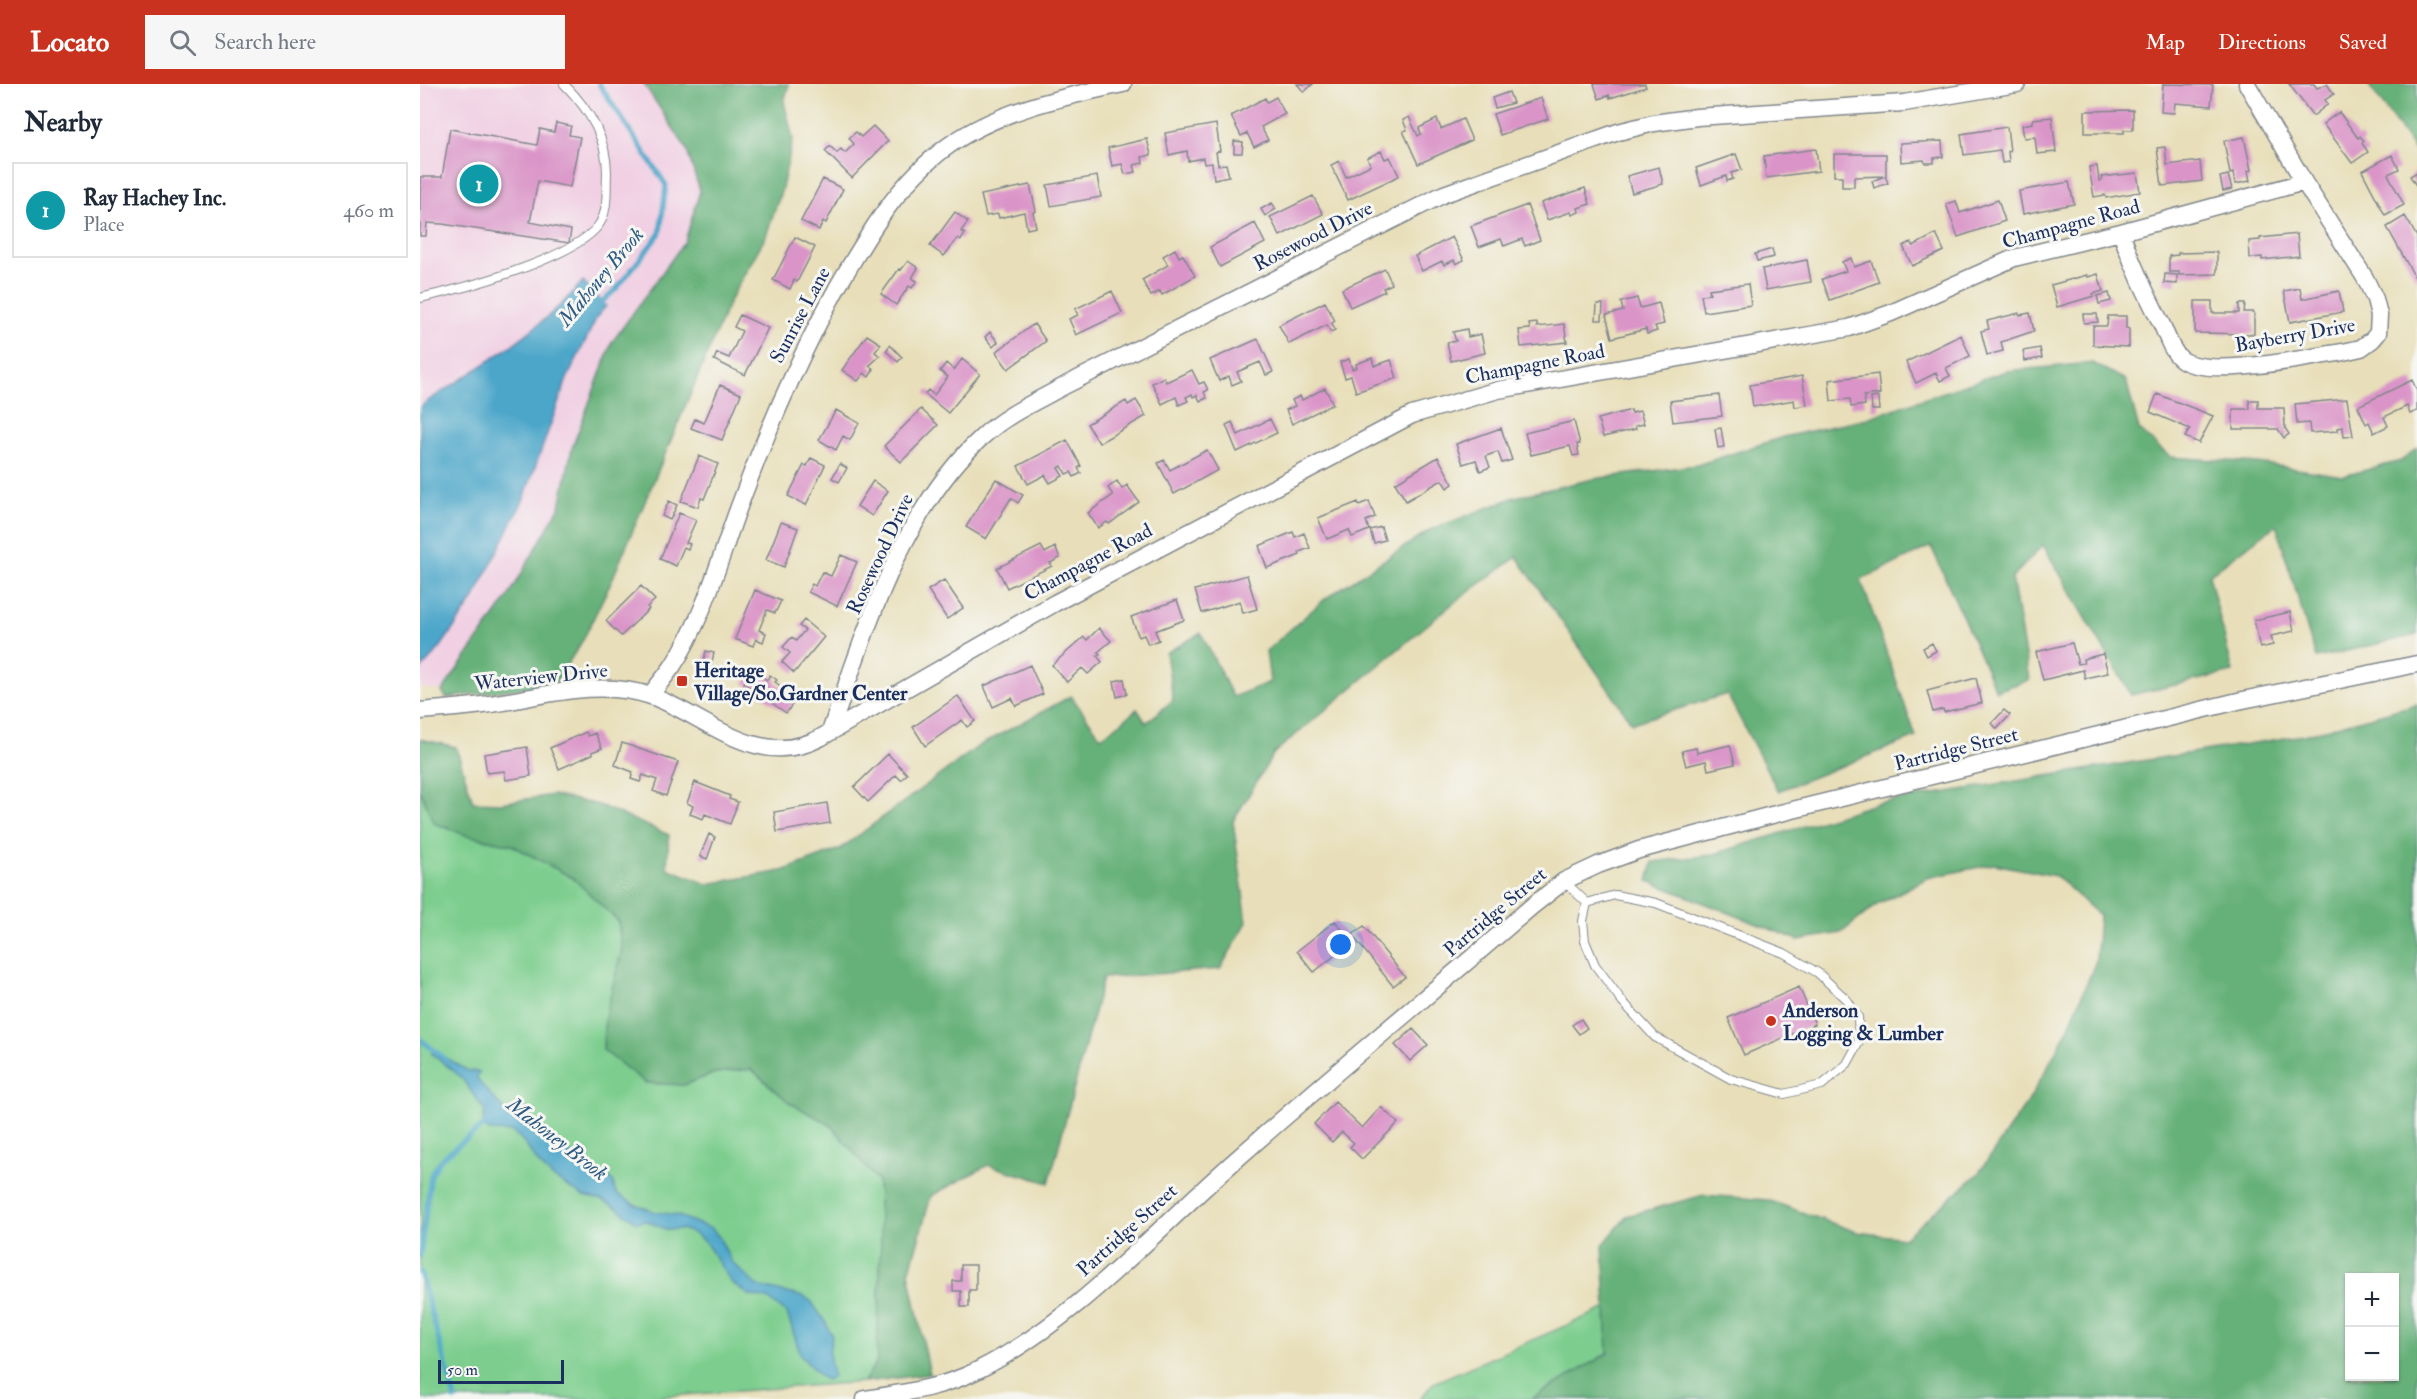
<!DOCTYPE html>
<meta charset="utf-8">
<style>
body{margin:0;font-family:"IM FELL Double Pica",serif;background:#f6f6f7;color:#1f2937}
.controls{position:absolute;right:18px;bottom:18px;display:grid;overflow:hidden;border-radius:0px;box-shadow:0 2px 4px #0004}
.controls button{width:54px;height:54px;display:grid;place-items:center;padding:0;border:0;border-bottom:2px solid #e0e1e3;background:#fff;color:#1f2937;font:30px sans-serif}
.scale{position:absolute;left:18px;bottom:15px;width:126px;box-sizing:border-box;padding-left:6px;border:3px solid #1b2f5e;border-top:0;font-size:16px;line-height:21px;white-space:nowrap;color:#1b2f5e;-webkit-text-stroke:4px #f6f6f2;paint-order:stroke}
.you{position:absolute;left:921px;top:861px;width:21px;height:21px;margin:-15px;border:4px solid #fff;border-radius:50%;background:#1a73e8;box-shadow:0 0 0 9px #1a73e833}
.badge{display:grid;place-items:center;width:39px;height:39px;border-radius:50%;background:#c8321e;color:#fff;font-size:20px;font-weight:700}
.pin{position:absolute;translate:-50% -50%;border:3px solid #fff;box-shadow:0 2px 6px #0006}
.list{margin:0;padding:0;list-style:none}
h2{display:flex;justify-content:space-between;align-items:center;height:78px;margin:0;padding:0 24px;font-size:26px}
h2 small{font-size:20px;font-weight:400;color:#747a83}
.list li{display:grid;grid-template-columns:39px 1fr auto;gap:18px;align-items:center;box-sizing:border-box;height:96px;margin:0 12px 12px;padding:0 12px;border:2px solid #e0e1e3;border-radius:0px}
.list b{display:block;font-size:22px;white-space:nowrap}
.list p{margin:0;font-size:20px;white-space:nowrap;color:#747a83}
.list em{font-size:20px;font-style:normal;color:#747a83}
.icon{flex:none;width:33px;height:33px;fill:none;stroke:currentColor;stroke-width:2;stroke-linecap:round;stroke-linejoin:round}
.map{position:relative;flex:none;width:1997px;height:1315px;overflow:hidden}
header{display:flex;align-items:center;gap:36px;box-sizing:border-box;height:84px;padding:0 30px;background:#c8321e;color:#fff}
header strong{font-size:28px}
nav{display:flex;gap:33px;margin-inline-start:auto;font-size:21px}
.search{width:420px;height:54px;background:#f6f6f7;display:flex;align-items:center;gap:15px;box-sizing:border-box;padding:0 21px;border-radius:0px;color:#747a83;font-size:22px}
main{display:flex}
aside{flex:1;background:#fff}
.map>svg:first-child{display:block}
.built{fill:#f1d0e3}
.green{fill:#7dce8e;stroke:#4c7e76;stroke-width:1.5}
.forest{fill:#66b179;stroke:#40706c;stroke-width:1.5;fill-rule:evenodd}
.water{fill:#4ba6c9;stroke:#336a94;stroke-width:1.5}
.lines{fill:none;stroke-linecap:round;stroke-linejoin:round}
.stream{stroke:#4ba6c9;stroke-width:5}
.building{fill:#da94c8}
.service-casing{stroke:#82878c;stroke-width:10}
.minor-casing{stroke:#82878c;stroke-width:19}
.service{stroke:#fff;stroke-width:8}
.minor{stroke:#fff;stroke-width:16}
.poi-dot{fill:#c8321e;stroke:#f6f6f2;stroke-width:2}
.labels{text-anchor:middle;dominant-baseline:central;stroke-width:6;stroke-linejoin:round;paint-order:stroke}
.street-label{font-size:20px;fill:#1b2f5e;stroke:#f6f6f2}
.poi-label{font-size:20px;font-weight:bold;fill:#1b2f5e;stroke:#f6f6f2;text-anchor:start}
.water-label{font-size:21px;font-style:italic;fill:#2c5983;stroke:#f6f6f2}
</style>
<header>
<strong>Locato</strong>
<div class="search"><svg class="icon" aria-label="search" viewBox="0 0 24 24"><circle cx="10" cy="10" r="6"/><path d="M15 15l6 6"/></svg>Search here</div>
<nav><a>Map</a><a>Directions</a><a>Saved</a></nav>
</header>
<main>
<aside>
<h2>Nearby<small></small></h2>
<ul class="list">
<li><span class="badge" style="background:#0f9aa8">1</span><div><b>Ray Hachey Inc.</b><p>Place</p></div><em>460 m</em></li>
</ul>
</aside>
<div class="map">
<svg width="1997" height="1315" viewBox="0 0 1997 1315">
<rect width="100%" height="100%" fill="#f6f6f2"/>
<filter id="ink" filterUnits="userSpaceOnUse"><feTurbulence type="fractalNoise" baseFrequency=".0167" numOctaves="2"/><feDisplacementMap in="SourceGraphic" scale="12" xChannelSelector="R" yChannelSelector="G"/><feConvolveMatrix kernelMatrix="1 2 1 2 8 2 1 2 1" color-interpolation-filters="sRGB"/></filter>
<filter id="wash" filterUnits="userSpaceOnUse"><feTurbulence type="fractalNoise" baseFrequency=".008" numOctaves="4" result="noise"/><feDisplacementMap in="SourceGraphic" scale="24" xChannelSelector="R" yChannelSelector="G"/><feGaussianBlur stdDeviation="1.35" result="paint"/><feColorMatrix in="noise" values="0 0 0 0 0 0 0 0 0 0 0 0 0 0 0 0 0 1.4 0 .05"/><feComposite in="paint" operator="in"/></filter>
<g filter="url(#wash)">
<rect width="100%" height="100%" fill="#e8dfba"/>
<path class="built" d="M0 0H224L266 64 280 107 265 157 192 258 152 364 140 422 88 513 22 607 0 604Z"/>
<path class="green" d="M0 706 14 739 46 751 92 761 153 794 198 837 202 866 185 933 183 966 226 999 264 1001 295 989 331 985 370 1019 411 1041 458 1097 461 1156 457 1277 444 1298 206 1315H0Z
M1226 1207 1272 1315H1000L1013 1299Z"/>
<path class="forest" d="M224 0H369L364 18 373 55 361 108 346 152 310 216 192 496 163 556 135 600 26 614 22 607 88 513 140 422 152 364 192 258 265 157 280 107 266 64Z
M1948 0H1997V69Z
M1672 279 1706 296 1719 346 1750 373 1838 379 1923 392 1981 377 1997 364V551L1896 574 1856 441 1789 491 1813 588 1711 611 1623 461 1592 494 1609 596 1576 607 1511 462 1441 496 1496 653 1358 707 1307 610 1212 639 1097 473 1031 521 854 669 813 737 827 838 800 885 683 894 629 1099 568 1081 511 1112 489 1189 510 1290 444 1298 457 1277 461 1156 458 1097 411 1041 370 1019 331 985 295 989 264 1001 226 999 183 966 185 933 202 866 198 837 153 794 92 761 46 751 14 739 0 706V655L36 663 53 718 81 719 133 711 179 721 249 751 247 784 287 800 362 787 420 765 559 662 651 612 681 653 701 639 717 625 726 639 753 616 746 569 781 549 813 613 850 598 846 567 906 514 1010 446 1095 413 1173 395 1277 381 1363 353 1441 336 1586 287Z
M1997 620V1315H1111L1188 1269 1183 1161 1207 1132 1284 1111 1348 1116 1437 1148 1484 1154 1558 1090 1611 1013 1648 945 1676 877 1679 831 1636 792 1574 780 1507 794 1458 820 1421 849 1378 856 1228 797 1233 778 1291 771 1458 719 1884 651ZM1930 1194H1974V1292H1930Z"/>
<path class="water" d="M163 197 186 222 177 233 147 295 103 417 53 516 20 564 0 586V324L6 318C59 284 123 245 163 197Z
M11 969 23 972 48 987 60 988 57 992 58 997 89 1031 111 1043 132 1062 149 1068 159 1081 170 1089 189 1093 194 1098V1104L197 1110 214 1120 236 1128 256 1131 292 1145 299 1153 311 1177 337 1202 384 1213 391 1217 406 1239 412 1252 409 1269 413 1292 407 1296 401 1293 381 1272 367 1229 348 1215 329 1211 311 1198 286 1159 273 1149 261 1145 247 1146 227 1137 216 1138 197 1124 181 1116 163 1112 132 1093 120 1081 100 1054 92 1048 70 1047 65 1044 63 1037 65 1027 41 993Z"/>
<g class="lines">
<path class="stream" d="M178 222 197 204 240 149 246 101 179 0
M0 955 25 975
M0 1172 11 1091 22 1074 68 1038
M0 1188 35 1315"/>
</g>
<g id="blocks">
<path class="building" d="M877 0H893L884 8Z
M1174 0H1225L1226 3 1190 14 1189 11 1179 15Z
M1743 0 1793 1 1791 22 1755 19 1754 29 1741 28Z
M1869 0H1894L1897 4 1907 0 1914 10 1905 16 1908 20 1893 32Z
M1089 8 1093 19 1075 24 1072 14Z
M856 13 865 30 841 43 848 56 834 63 827 49 821 52 811 32 845 14 847 18Z
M1121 14 1128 35 1080 51 1073 30Z
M1713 26V46H1704V49H1665V27Z
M1919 28 1938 54 1940 52 1944 57 1942 59 1948 68 1932 79 1903 40Z
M989 33 998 52 1001 50 999 44 1017 35 1021 45 1043 35 1052 56 998 80 983 47 987 46 983 36Z
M1632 33 1636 68 1617 70 1615 53 1604 54 1602 41 1613 39V35Z
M136 39 151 42 149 51 160 53 150 103 118 97 110 138 151 146 149 159 22 140 7 139 6 152H0V93H22L30 45 117 61 120 45 134 48Z
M796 40 800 67 796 68 798 81 806 80 809 92 794 95 792 79 784 80 783 74 768 77 767 67 749 71 745 49Z
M453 42 468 57 432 94 405 67 410 62 417 69 421 65 425 69 434 60 429 54 436 48 441 53Z
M1587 43 1590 67H1588L1589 78 1582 79 1580 66 1544 71 1541 50Z
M1824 53 1831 86 1828 87 1830 97 1815 100 1813 89 1810 90 1804 57Z
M727 55 731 71 722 73 723 79 714 81 716 88 705 90 702 80 692 82 688 64Z
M814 57 823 58 822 69H814Z
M1522 57 1523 73 1514 74V79H1505L1504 76 1481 78 1480 59Z
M1745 63 1747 81 1780 77 1782 97 1742 102 1737 64Z
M1396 65 1399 87 1346 94 1344 72Z
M961 67 965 75 970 73 979 92 928 116 911 81 919 77 926 93 951 81 947 74Z
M1316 70 1322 86 1311 89 1313 95 1307 97 1306 92 1281 101 1276 84Z
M1414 70H1466V92L1434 93V103H1422V92H1414Z
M1972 71 1979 85 1968 90 1984 121 1965 131 1942 87Z
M1677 82 1679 97 1682 96 1681 93 1717 89 1720 108 1686 114 1685 111 1674 113 1669 83Z
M1239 83 1243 100 1212 109 1207 92Z
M1997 88V103L1990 92Z
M1808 91 1812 105 1803 107 1800 93Z
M677 92 681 113 631 122 627 101Z
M1465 92 1468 99 1454 104 1452 97Z
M403 95 423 105 406 139 403 137 399 146 381 137Z
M1649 98 1654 120 1603 130 1599 107Z
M610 101 616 127 613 128 616 143 607 145 604 128 579 134 578 130 566 132 561 111Z
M1165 104 1170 120 1158 124 1159 128 1152 131 1151 128 1127 136 1121 119Z
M893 112 903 130 860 152 850 133Z
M1578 116 1585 137 1538 153 1526 120 1536 117 1540 129Z
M852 119 856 125 845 132 841 125Z
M1107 121 1120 156 1105 162 1102 155 1084 162 1081 155 1059 163 1051 142Z
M535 128 548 138 541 147 545 150 541 156 538 154 524 172 510 162Z
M1985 132 1997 153V197L1967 143Z
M835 139 845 159 800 183 790 163Z
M1516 150 1524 167 1492 182 1483 162 1491 158 1493 162Z
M1877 150 1879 172 1842 176V173L1830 174 1829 157 1840 156V154Z
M375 153 395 163 377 198 374 196 370 205 353 196Z
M1032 153 1044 176 1036 180 1034 176 1024 181 1022 177 1002 187 995 172Z
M755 165 759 173 763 171 775 192 742 211 740 207 731 212 722 196 748 181 743 172Z
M1352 165 1354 173 1337 177 1335 170Z
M1797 168V190L1759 191V188H1749V172L1758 171V169Z
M1431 174 1434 183 1451 177 1459 198 1410 216 1402 195 1426 187 1422 178Z
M1387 176 1391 198 1346 206 1342 185Z
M488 177 498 184 492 194 497 197 492 204 489 202 476 221 461 210 479 185 481 186Z
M965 185 972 200 963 204 965 207 930 223 922 205Z
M1678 190 1683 207 1673 210 1674 212 1637 223 1631 201 1667 191 1668 193Z
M1745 190 1757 191V200L1744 199Z
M1328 200 1331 221 1284 228 1281 211 1290 210 1289 205Z
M1880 204 1882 215 1919 207 1923 228 1870 238 1864 207Z
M692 207 702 229 656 251 649 235 658 231 655 225Z
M1689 209 1691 217 1679 220 1677 212Z
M1217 214 1220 224 1239 219 1244 240 1235 242 1237 247 1227 250 1226 245 1192 254 1186 231 1203 227 1201 218Z
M1775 217H1792V229H1819V220H1825L1824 228H1834V250L1775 249Z
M905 218 915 237 912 239 915 246 911 248 907 241 869 260 859 241Z
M1177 220H1183L1182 236H1176Z
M1599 229 1600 231 1610 229 1614 247 1581 258 1583 267 1567 271 1561 247 1569 245 1567 237Z
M1663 230H1677L1678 238 1664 239Z
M320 231 348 244 325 291 294 276 297 269 309 274 322 247 314 243Z
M1688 232H1706V244L1709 245V263L1673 261V242H1687Z
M1117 239V243L1144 240 1147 258 1101 263 1099 246 1110 245 1109 240Z
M614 240 626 257 588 285 576 268Z
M1047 245 1048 253 1061 250 1065 269 1031 277 1027 259 1036 257 1033 248Z
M570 248 578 258 573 263 565 253Z
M447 251 461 260 455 268 460 272 449 282 454 285 449 293 444 289 438 297 422 286Z
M1541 251 1550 272 1526 284 1530 292 1520 297 1516 289 1496 299 1486 278Z
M838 255 853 288 846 291 840 278 817 288 821 297 812 301 809 292 799 297 790 276Z
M470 261 482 273 478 278 466 267Z
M1620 264 1622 274 1605 277 1603 267Z
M952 274 954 282 971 276 977 294 936 308 931 292 925 294 920 278 929 275 932 285 937 283 936 280Z
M542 275 560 290 528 329 505 310 508 306 514 311 528 293 520 287 526 279 534 286Z
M772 286 779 300 784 298 788 306 784 308 787 314 780 317 777 311 773 313 772 310 766 313 768 317 759 321 756 313 742 320 732 299 744 293 746 298Z
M1458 290 1460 310 1444 312 1445 321 1431 323 1430 315 1411 317 1409 296Z
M1382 292 1387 321 1375 323 1374 316 1333 323 1330 301Z
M1992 296 1997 307V327L1990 330 1987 322 1964 333 1968 342 1954 349 1949 338 1946 340 1938 322Z
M300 301 321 310 302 356 271 344 275 335 284 339Z
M905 304 913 320 872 340 866 326 875 322 872 316 880 312 882 316Z
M1737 310 1793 332 1779 359 1765 353 1770 345 1730 328Z
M1299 311 1302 332 1253 338 1250 317Z
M1458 313 1459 326H1452L1451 314Z
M1927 315 1933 352 1924 353 1923 343 1917 344V347L1890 349 1889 339 1877 340 1875 320Z
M716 316 726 332 679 359 667 340 706 317 708 321Z
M1829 316H1838V324H1864L1865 344 1869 350 1864 354 1858 345H1813V325H1830Z
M501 325 518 341 481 378 464 362Z
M416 326 439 339 430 356 423 352 416 366 399 356Z
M1211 326 1212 329 1220 327 1224 340 1215 342 1216 345 1183 353 1178 335Z
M850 335 857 349 817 368 806 341 812 338 818 351Z
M1154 337 1160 360H1157L1159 371 1153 372 1150 362 1111 371 1105 349Z
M1081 344 1092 376 1082 379 1078 368 1066 372 1070 383 1060 387 1056 376 1043 380 1036 360Z
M1301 344 1304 363 1298 364 1295 345Z
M647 356 661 382 658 384 661 389 654 393 651 388 646 390 642 382 638 384 643 392 630 399 625 391 608 400 598 382Z
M787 366 798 386 754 410 738 379 744 376 750 386Z
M279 372 298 380 284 415 281 414 278 423 261 417Z
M1018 373 1033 400 1027 404 1022 396 986 417 975 399Z
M391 374 405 381 386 421 368 412 384 381 387 382Z
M420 380 427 384 419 398 412 394Z
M576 395 603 411 598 419 591 414 566 455 546 443Z
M453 397 468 407 452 432 437 422Z
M697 397 702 405 707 401 719 418 689 440 687 438 678 444 668 429 693 411 688 404Z
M249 417 257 421 250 436 242 432Z
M949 417 955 433 946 437 949 446 932 453 929 446 907 455 898 434 938 418 939 421Z
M259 429 276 436 266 459 270 460 268 465 264 463 256 482 240 475Z
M361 438 378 444 364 483 346 476Z
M961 443 965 456 954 459 950 446Z
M873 448 875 453 884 449 890 464 879 468 880 471 847 484 839 462Z
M621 462 625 469 635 463 640 474 630 479 632 482 587 504 577 484Z
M421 471 437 478 417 522 388 508 392 500 395 502 402 488 411 492Z
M827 491 837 525 823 529 820 517 782 529 775 506Z
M524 496 543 524 527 535 508 506Z
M221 502 235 516 227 523 229 525 201 552 186 537Z
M335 506 361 517 355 529 347 526 339 546 346 549 343 558 336 555 333 562 315 555Z
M757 516 764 536 735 547 739 556 728 560 724 551 719 553 711 533Z
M1870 528 1874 547 1851 552 1853 561 1840 564 1834 536Z
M384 536 404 553 374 589 362 578 370 569 363 563 372 553 376 557 385 546 379 542Z
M679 544 691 557 678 568 680 570 677 572 682 578 668 590 662 584 647 598 632 581 664 553 667 556Z
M1512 559 1516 567 1507 572 1503 564Z
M1652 559 1658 580 1664 579 1663 575 1683 570 1688 589 1665 594 1663 586 1623 596 1616 568Z
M286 567 294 569 289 590 281 588Z
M610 581 623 610 596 622 592 614 573 623 564 602Z
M338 590 347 596 350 591 357 596 355 598 377 614 366 629 324 599 329 591 335 594Z
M1556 594 1562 619 1524 628 1523 625 1513 628 1507 607Z
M704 595 707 610 697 613 694 597Z
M538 612 555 637 547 643 542 636 505 662 493 643Z
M1584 626 1590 631 1577 645 1572 639Z
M166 648 168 652 175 649 182 664 172 668 173 670 139 685 130 664Z
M202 659 258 678 246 712 233 707 237 696 223 691 220 698 211 695 213 688 195 681Z
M1310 661 1315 680 1288 686 1286 677 1266 682 1262 667 1276 664 1277 669Z
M107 663 111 692 86 696 84 687 67 689 64 670Z
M468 670 487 690 481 696 476 691 448 718 434 703Z
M275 698 310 712 309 715 318 718 310 740 285 730 283 735 270 730 273 722 267 719Z
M407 719 410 739 357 748 354 728Z
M289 750 295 753 287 775 280 772Z
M915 837 932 858 894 888 877 867Z
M944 842 985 893 973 902 932 851Z
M1379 903 1395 940 1324 971 1308 934Z
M1161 935 1167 944 1159 950 1152 941Z
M993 945 1008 961 990 977 975 961Z
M915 1018 942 1044 961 1023 978 1039 942 1075 930 1063 934 1059 922 1048 912 1058 894 1040Z
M541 1181H556V1206H549V1223H541V1207H533V1197H541Z"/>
</g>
</g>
<g filter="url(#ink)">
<use href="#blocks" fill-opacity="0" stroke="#82878c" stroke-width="1.5"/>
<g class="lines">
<g class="service-casing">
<path id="service" d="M0 214C42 205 152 175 178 142 189 128 186 106 187 89 187 54 168 24 144 0
M1144 797 1167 819 1163 837 1165 857 1175 881 1202 917 1235 953 1311 995 1364 1010 1402 1001 1427 980 1439 958 1438 933 1427 916 1398 889 1364 869 1236 819 1195 811 1167 819"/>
</g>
<g class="minor-casing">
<path id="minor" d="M1701 148C1712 181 1727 211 1742 241 1747 252 1751 266 1760 274 1784 296 1890 273 1923 268L1941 264 1952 256 1958 249 1959 231 1955 215 1945 194 1884 98 1827 0
M230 612C237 602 245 593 252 583 284 535 300 473 320 420 348 344 378 275 417 204 447 152 478 98 528 62 579 26 643 13 703 0
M0 627C26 625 52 623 77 619 127 611 181 595 231 612 287 632 337 687 400 654L635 519 992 331 1078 306 1429 244 1471 229 1594 174 1701 148 1884 98
M410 648C446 547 480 429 561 354 585 331 617 317 646 301L1024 110 1198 48 1234 39 1277 33 1484 19 1597 0
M445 1315C483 1309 523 1304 558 1286 655 1238 736 1145 818 1074 914 989 1014 907 1111 823L1144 797 1178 781 1219 766 1352 731 1818 617 1997 580"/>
</g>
<use href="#service" class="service"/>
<use href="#minor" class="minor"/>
</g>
</g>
<g class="poi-dot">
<rect x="256" y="591" width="12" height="12" rx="3"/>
<circle cx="1351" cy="937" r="6"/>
</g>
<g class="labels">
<g class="street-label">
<text transform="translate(1651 140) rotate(-15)">Champagne Road</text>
<text transform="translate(893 152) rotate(-27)">Rosewood Drive</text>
<text transform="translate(380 231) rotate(-62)">Sunrise Lane</text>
<text transform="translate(1875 251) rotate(-10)">Bayberry Drive</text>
<text transform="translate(1115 280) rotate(-11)">Champagne Road</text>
<text transform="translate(460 470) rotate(-65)">Rosewood Drive</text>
<text transform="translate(668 478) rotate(-28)">Champagne Road</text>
<text transform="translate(121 593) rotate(-6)">Waterview Drive</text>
<text transform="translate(1536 665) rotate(-14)">Partridge Street</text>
<text transform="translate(1075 828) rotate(-40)">Partridge Street</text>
<text transform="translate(707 1146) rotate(-42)">Partridge Street</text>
</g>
<g class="poi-label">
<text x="274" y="586">Heritage<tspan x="274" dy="23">Village/So.Gardner Center</tspan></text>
<text x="1363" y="926">Anderson<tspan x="1363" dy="23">Logging &amp; Lumber</tspan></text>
</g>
<g class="water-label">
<text transform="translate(181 193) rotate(-50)">Mahoney Brook</text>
<text transform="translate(137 1055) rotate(38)">Mahoney Brook</text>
</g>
</g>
</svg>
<div class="controls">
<button>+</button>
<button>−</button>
</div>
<div class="scale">50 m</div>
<div class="you"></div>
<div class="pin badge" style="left:59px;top:100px;background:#0f9aa8">1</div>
</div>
</main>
